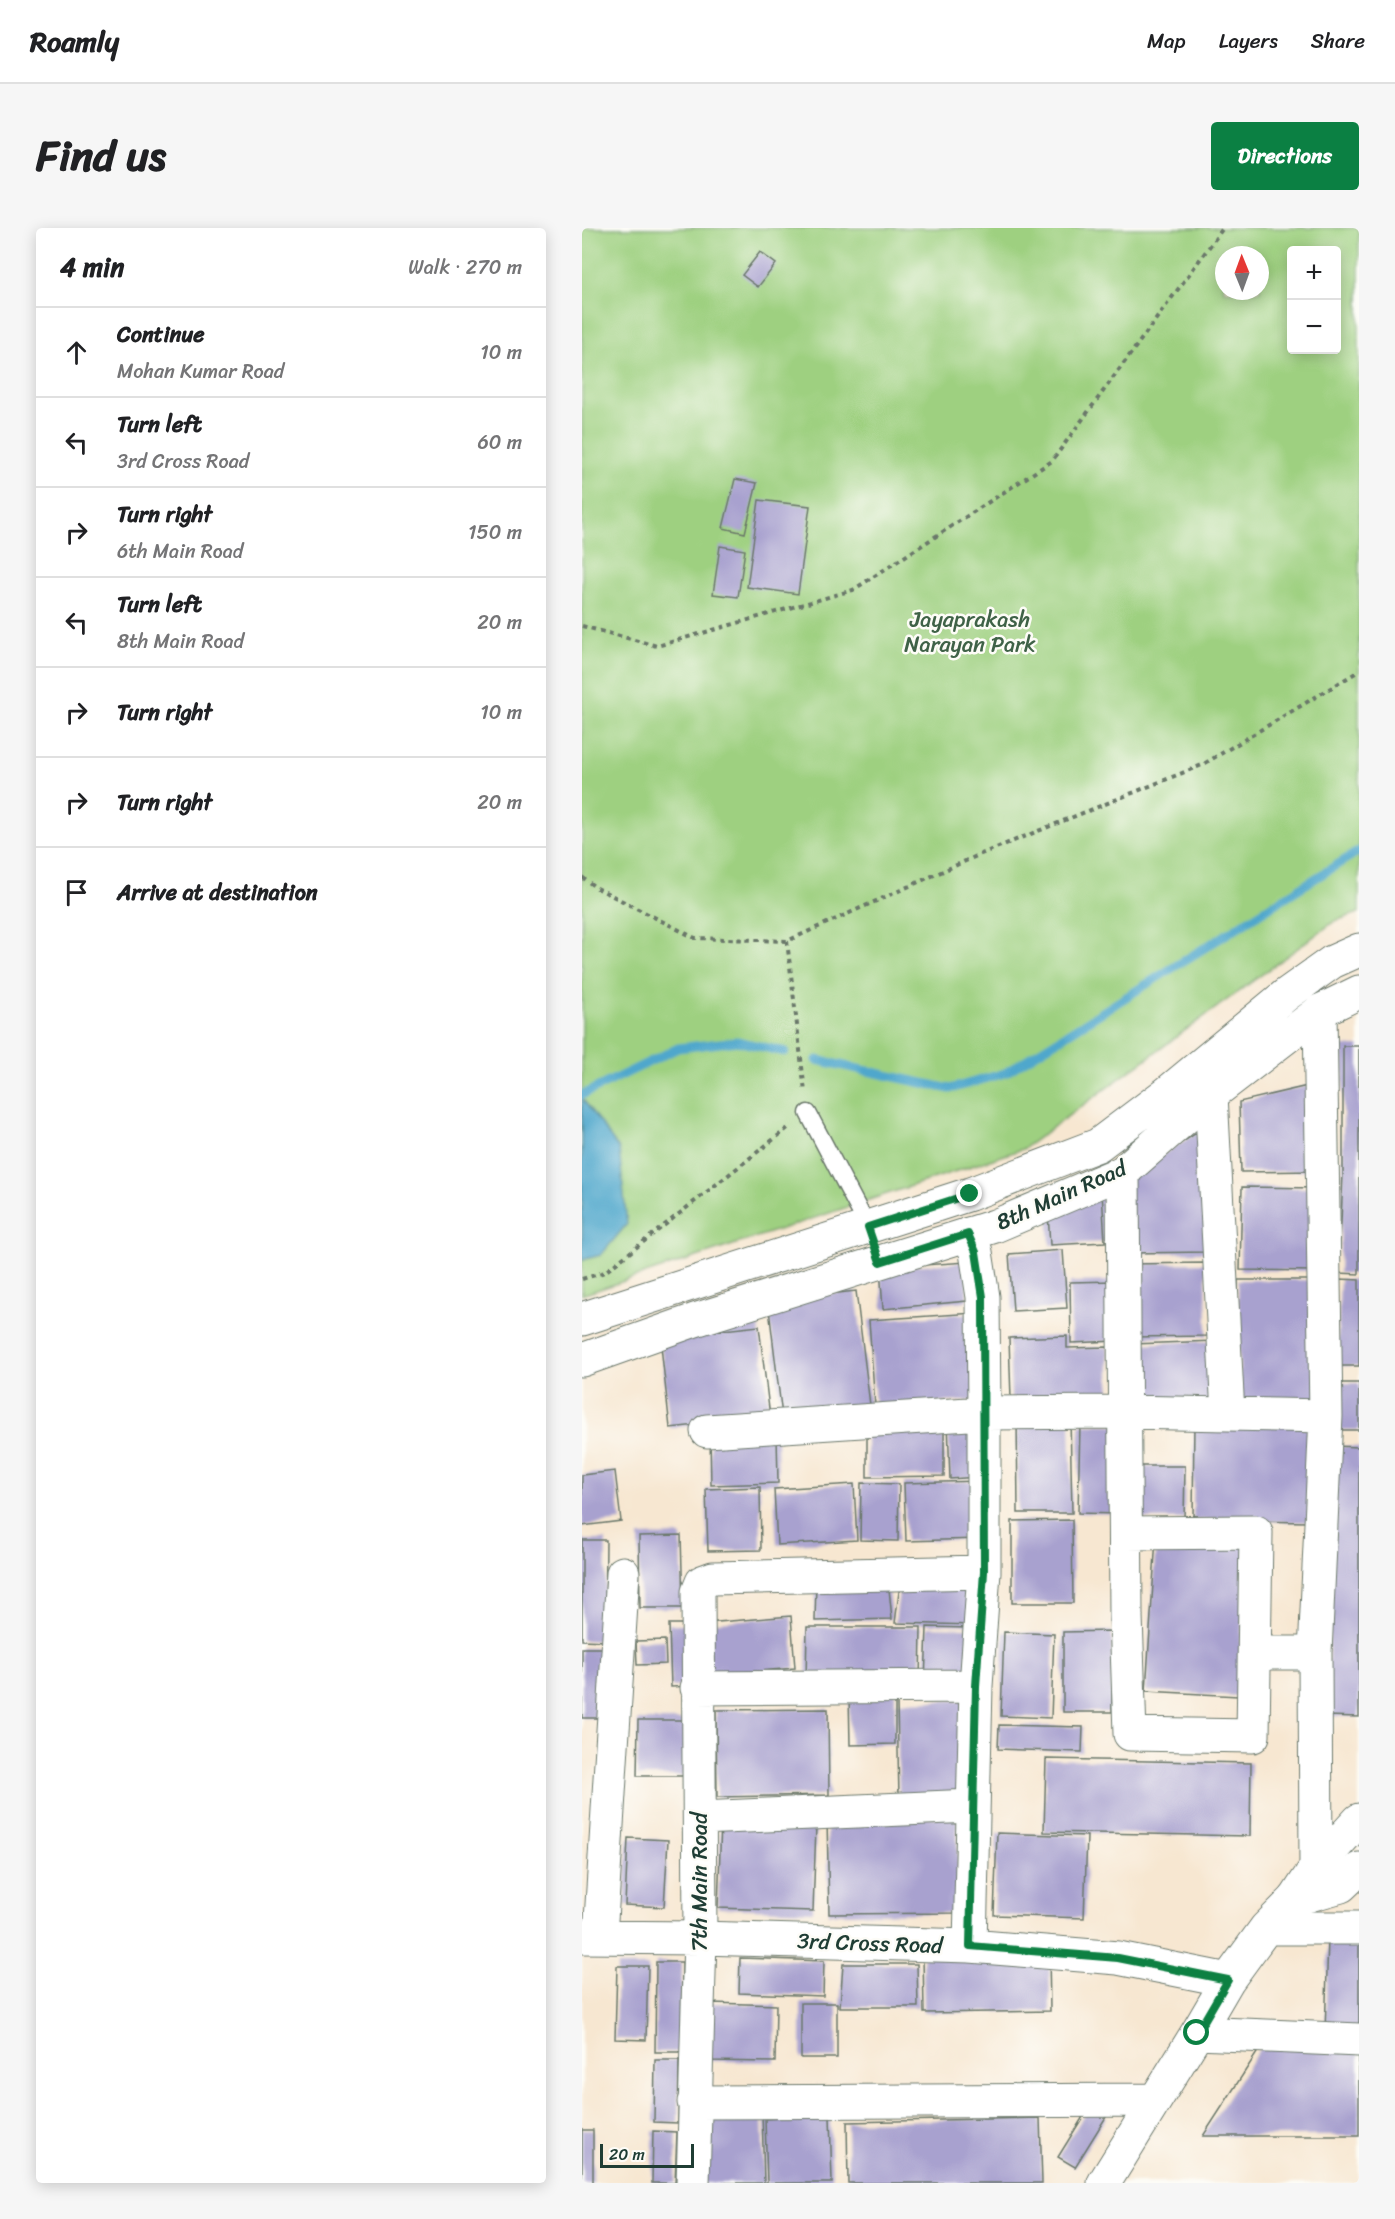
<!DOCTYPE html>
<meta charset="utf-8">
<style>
body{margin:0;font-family:Sriracha,sans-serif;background:#f6f6f6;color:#202124}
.controls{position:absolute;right:18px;top:18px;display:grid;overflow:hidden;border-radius:6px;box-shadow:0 3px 15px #0003}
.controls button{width:54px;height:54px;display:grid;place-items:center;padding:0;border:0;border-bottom:2px solid #e0e0e0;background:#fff;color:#202124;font:30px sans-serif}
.compass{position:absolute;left:633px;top:18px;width:54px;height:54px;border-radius:50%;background:#fff;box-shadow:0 3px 15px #0003;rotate:359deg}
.scale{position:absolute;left:18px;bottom:15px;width:94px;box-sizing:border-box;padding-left:6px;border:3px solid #1f3d34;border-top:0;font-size:16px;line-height:21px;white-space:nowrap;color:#1f3d34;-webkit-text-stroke:4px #fdfcf7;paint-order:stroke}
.stop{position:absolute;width:18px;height:18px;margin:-14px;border:4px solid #0b8043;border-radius:50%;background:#fff}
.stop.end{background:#0b8043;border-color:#fff;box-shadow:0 2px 6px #0008}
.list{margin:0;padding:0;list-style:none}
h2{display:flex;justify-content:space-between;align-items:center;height:78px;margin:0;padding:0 24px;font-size:26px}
h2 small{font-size:20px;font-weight:400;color:#757577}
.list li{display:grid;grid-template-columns:39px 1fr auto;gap:18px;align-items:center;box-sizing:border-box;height:90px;padding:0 24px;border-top:2px solid #e0e0e0}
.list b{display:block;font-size:22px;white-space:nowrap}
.list p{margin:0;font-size:20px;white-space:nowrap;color:#757577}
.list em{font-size:20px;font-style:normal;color:#757577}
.icon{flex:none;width:33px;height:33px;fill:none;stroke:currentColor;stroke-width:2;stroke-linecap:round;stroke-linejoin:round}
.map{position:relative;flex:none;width:777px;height:1955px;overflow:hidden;border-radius:6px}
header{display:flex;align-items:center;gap:36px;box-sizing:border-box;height:84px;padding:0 30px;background:#fff;border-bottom:2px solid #e0e0e0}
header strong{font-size:28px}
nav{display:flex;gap:33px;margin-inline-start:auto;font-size:21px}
.intro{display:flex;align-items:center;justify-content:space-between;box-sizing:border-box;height:144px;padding:0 36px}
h1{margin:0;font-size:42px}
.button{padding:15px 27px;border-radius:6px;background:#0b8043;color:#fff;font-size:21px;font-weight:700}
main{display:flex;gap:36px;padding:0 36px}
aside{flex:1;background:#fff;border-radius:6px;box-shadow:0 3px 15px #0003}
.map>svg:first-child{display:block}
.green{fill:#9ed080;stroke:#5e865a;stroke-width:1.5;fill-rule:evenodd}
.water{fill:#4fa7cc;stroke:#377280;stroke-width:1.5}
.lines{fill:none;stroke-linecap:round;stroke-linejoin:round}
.stream{stroke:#4fa7cc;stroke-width:9}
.building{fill:#a8a1cf}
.lane-casing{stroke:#6b786b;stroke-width:19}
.street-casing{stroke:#6b786b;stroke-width:35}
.secondary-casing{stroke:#6b786b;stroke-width:35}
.path{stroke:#6b786b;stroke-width:4;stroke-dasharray:4.5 4.5;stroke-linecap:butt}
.lane{stroke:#fff;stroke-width:16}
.street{stroke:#fff;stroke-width:33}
.secondary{stroke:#fff;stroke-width:33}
.route{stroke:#0b8043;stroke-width:8}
.labels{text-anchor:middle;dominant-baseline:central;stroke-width:5;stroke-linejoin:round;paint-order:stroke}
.park-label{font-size:22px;fill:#3f6247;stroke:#fdfcf7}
.street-label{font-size:22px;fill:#1f3d34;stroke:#fdfcf7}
</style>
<header>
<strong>Roamly</strong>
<nav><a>Map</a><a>Layers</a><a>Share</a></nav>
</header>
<div class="intro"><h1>Find us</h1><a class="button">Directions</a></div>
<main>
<aside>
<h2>4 min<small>Walk · 270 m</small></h2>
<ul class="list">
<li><svg class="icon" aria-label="ahead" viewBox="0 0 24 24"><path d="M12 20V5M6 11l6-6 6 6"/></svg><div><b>Continue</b><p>Mohan Kumar Road</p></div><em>10 m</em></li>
<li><svg class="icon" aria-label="left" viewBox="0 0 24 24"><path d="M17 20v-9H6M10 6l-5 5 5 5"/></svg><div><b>Turn left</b><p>3rd Cross Road</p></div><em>60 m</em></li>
<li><svg class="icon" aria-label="right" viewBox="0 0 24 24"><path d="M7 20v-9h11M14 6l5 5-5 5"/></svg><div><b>Turn right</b><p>6th Main Road</p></div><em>150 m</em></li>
<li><svg class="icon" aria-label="left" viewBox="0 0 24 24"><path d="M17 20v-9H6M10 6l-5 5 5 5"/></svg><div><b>Turn left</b><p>8th Main Road</p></div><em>20 m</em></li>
<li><svg class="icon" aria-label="right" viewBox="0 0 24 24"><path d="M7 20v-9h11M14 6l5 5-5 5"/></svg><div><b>Turn right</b></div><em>10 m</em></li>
<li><svg class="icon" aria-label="right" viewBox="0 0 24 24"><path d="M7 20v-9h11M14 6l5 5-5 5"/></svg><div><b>Turn right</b></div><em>20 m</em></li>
<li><svg class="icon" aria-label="arrive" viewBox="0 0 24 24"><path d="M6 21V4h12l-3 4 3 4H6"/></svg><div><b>Arrive at destination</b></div></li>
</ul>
</aside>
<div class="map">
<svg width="777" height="1955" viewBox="0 0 777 1955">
<rect width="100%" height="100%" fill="#fdfcf7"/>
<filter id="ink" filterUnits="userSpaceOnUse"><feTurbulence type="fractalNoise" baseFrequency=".0167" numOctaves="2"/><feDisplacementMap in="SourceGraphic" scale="12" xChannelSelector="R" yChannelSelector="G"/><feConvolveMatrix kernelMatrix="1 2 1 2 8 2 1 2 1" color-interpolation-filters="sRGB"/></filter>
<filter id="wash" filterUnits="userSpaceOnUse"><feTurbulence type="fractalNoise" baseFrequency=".008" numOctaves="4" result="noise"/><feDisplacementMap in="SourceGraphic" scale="24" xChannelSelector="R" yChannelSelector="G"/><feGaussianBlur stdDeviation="1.35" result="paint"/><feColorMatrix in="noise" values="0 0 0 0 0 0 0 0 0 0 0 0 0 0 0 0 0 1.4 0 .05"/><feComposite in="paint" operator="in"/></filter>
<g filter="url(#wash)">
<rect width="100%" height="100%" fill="#f7e7d1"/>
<path class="green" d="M0 0H777V685L753 693 441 921 0 1067ZM710 22H754V122H710ZM642 27H678V63H642Z"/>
<path class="water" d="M0 870 37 921 45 996 19 1027 0 1032Z"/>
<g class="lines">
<path class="stream" d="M235 832 368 861 423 845 777 623
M0 867 96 820 155 813 203 824"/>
</g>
<g id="blocks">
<path class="building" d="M178 24 194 36 176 59 160 47Z
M153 251 175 255 163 305 141 300Z
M177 272 228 278 216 366 165 359Z
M138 318 163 322 156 369 131 366Z
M761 818H777V1046L757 1045 761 945Z
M734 856 733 943 659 944 657 874Z
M625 898 629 1024 544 1025 547 949Z
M660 959 736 960 735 1043 658 1042Z
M520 964 523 1014 468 1017 466 985Z
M481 1022 485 1080 431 1083 427 1026Z
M385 1034V1073L301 1081 298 1040Z
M624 1035 625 1108 548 1109 547 1036Z
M758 1051 777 1052V1138H755Z
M656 1052H737L739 1175 658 1176Z
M533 1053 534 1113 489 1115 488 1054Z
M274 1063 288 1177 200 1188 186 1073Z
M393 1085 398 1172 293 1178 287 1092Z
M177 1098 188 1189 88 1200 78 1109Z
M485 1108V1120L526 1119 528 1168 429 1171 427 1110Z
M633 1113 635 1175 553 1178 551 1116Z
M750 1155H777V1202H750Z
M488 1189 490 1285H436L435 1190Z
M612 1193 729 1194 727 1294 611 1292Z
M366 1194H395L396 1249 368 1251Z
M362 1195V1248L285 1249V1196Z
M498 1196 540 1197 538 1286 496 1285Z
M195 1208 196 1255 129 1257 128 1209Z
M752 1218 777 1219V1489L745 1488Z
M554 1238H603L602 1291H554Z
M33 1243 39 1293 0 1298V1247Z
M398 1253V1311L324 1313 322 1255Z
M279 1255 317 1256 316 1313 278 1312Z
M272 1256 275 1312 195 1317 192 1261Z
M178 1259 179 1322 126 1323 124 1261Z
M490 1292 491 1375H430V1293Z
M99 1307 101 1380H58L57 1308Z
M574 1310 665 1315 656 1468 564 1463Z
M0 1312H24L23 1413 0 1412Z
M306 1351 310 1391 233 1393 234 1356Z
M391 1354 394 1397 313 1395 318 1356Z
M209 1388 213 1440 127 1447 123 1395Z
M87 1396H109L110 1458 89 1459Z
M225 1399H339L338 1454H224Z
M345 1399 388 1400 387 1456 343 1455Z
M530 1403V1484H481V1404Z
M422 1404 472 1406 469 1490 419 1488Z
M83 1412 84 1436 55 1437 54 1413Z
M0 1420H28L27 1490H0Z
M313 1464V1516L268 1517 267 1465Z
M382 1472 384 1569 317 1570 315 1474Z
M246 1481 247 1567 135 1569 134 1482Z
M56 1492H103V1548H55Z
M417 1497 501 1499 500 1524 416 1521Z
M464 1531 669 1535 668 1608 462 1604Z
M375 1589 377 1685 247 1686 245 1591Z
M139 1594 234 1597 231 1683 136 1680Z
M415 1605 505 1608 502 1690 412 1687Z
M46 1610 86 1612 82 1679 43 1677Z
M746 1711 777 1712V1806L743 1805Z
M467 1724 468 1783 342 1785 341 1726Z
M158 1730 242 1733 241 1768 157 1765Z
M74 1734H100L99 1824H73Z
M261 1736H335L336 1779H258Z
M35 1738H66L64 1812 33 1811Z
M129 1775 194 1777 193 1834 128 1833Z
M219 1775H255V1830H219Z
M680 1817 777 1821V1908H621Z
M73 1832H97L96 1895 72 1894Z
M507 1879 524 1889 493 1939 476 1929Z
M180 1883 182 1955H121L120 1885Z
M248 1888 250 1955H185L183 1891Z
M458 1890 460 1955H266L265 1894Z
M0 1902H11V1955H0Z
M71 1903 95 1904 93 1955H70Z"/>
</g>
</g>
<g filter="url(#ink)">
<use href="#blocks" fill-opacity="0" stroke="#6b786b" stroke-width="1.5"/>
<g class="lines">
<g class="lane-casing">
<path id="lane" d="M226 885 286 999"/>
</g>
<g class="street-casing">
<path id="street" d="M738 783 744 1188 733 1425 734 1639 751 1652
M629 867 646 1186
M541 944 544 1388 548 1506 671 1508 674 1304 544 1305
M386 1006 394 1024 401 1069 402 1185V1344L394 1458 388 1718
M125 1203 402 1185 543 1184 744 1188
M673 1425H733
M115 1460 394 1458
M118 1590 390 1578
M684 1700H777
M18 1708 41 1345
M0 1709 118 1710 388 1718 536 1730 646 1752
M615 1805 777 1812
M112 1874 572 1872
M111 1955 118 1710 116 1364 120 1354 131 1350 402 1344
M522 1955 615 1805 646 1752 684 1700 713 1671"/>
</g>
<g class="secondary-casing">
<path id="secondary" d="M0 1091 388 966 516 917 585 865 705 766 750 734 777 722
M0 1132 113 1092 413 998 541 944 629 867 738 783 777 764
M713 1671 734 1639 777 1592
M713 1671 759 1658 777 1641"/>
</g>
<path class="path" d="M0 398 75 418 271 362 470 233 641 0
M0 649 13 659 113 710 205 713 399 626 620 537 777 443
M205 713 223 864
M0 1051 23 1044 206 900"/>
<use href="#lane" class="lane"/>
<use href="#street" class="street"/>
<use href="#secondary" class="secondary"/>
</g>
</g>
<g class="lines" filter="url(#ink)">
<path class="route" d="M388 966 286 999 298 1034 386 1006 394 1024 401 1069 402 1344 394 1458 388 1718 536 1730 646 1752 615 1805"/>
</g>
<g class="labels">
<g class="park-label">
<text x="388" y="391">Jayaprakash<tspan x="388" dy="25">Narayan Park</tspan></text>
</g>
<g class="street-label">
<text transform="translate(479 967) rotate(-24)">8th Main Road</text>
<text transform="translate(117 1654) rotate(-90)">7th Main Road</text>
<text transform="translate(288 1715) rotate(2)">3rd Cross Road</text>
</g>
</g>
</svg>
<div class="controls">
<button>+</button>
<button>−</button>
</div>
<svg class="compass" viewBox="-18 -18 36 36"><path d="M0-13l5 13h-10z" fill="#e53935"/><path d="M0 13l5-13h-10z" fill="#757577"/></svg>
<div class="scale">20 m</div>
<div class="stop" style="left:615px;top:1805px"></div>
<div class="stop end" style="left:388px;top:966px"></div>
</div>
</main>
